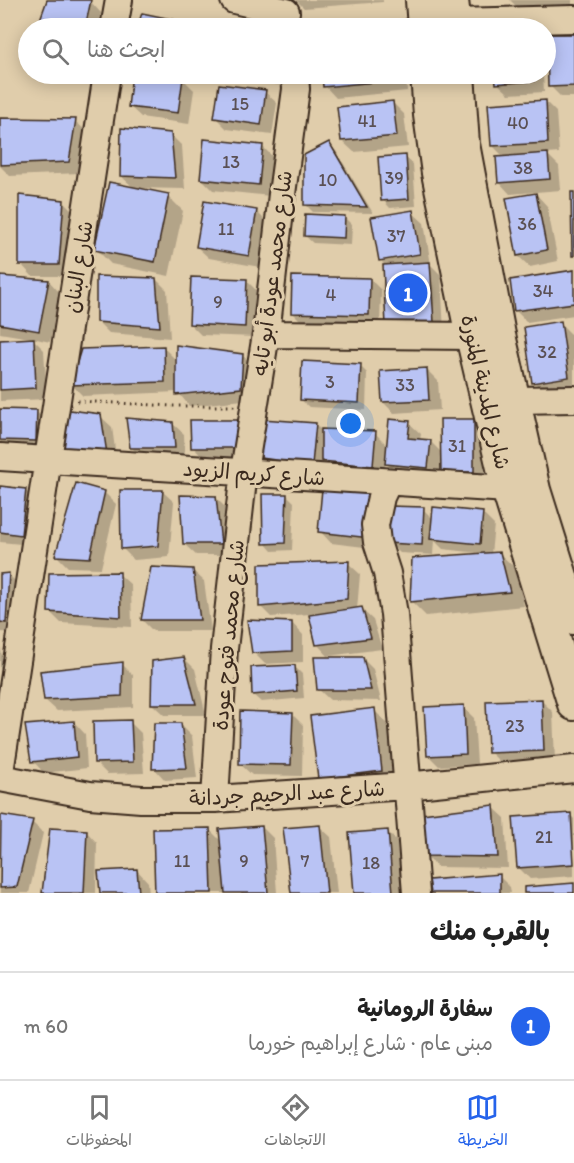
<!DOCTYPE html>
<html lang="ar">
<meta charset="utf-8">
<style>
body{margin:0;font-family:Itim,"Playpen Sans Arabic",sans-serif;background:#f2f2f2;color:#222;direction:rtl}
.you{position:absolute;left:351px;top:424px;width:21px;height:21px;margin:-15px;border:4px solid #fff;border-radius:50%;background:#1a73e8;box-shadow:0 0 0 9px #1a73e833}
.badge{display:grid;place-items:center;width:39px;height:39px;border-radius:50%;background:#2563eb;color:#fff;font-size:20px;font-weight:700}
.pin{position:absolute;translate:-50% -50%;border:3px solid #fff;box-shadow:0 2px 6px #0006}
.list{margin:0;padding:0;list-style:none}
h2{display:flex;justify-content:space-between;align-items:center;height:78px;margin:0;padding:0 24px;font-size:26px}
h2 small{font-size:20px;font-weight:400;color:#767676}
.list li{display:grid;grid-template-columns:39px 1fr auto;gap:18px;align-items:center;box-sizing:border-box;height:108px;padding:0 24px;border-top:2px solid #e0e0e0}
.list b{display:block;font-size:22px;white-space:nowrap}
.list p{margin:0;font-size:20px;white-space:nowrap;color:#767676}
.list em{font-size:20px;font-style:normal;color:#767676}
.icon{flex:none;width:33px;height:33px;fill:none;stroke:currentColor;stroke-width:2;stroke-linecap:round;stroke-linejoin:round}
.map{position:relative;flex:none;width:574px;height:893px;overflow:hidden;direction:ltr}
.search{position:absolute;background:#fff;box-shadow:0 3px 15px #0003;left:18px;right:18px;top:18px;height:66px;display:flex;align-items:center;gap:15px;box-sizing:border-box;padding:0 21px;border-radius:33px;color:#767676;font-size:22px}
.sheet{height:186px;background:#fff}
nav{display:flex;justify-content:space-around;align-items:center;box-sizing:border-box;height:84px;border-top:2px solid #e0e0e0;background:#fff;font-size:16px;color:#767676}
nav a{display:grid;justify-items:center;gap:3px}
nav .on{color:#2563eb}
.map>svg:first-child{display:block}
.shadow{fill:#0003}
.building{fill:#b9c3f4;stroke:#3b2a1e;stroke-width:1.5}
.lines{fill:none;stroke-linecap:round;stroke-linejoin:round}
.minor-casing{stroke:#3b2a1e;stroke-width:30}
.major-casing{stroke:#3b2a1e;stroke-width:36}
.path{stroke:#3b2a1e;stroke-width:3;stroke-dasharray:1.5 4.5;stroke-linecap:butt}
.minor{stroke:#e0cdab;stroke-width:26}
.major{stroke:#e0cdab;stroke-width:32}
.labels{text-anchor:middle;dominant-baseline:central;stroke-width:6;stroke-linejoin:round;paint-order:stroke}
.number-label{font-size:18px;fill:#5a5054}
.street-label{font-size:21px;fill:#3b2a1e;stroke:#e0cdab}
</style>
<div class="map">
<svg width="574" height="893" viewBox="0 0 574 893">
<rect width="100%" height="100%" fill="#e0cdab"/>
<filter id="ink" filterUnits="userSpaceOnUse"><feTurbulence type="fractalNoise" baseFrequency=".0167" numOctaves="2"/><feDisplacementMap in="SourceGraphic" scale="12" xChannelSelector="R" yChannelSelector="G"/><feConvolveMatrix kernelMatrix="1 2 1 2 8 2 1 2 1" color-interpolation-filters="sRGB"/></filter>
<g filter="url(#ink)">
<path class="shadow" d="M49 0 90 1 101 13 98 28H39Z
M296 0H383V2L304 8Z
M510 0H572V7L521 11Z
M143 14 195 25 198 28H139Z
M574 35V97H561L550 86Z
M134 74 183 79 194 90 189 124 141 117 129 106Z
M217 74H286V86L220 76Z
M324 74H406L407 91 336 98 325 86Z
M497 74H543L544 92 509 94 497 83Z
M265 92 277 103 272 135 227 129 216 118Z
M545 101 556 112 559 153 547 154 559 166 561 190 510 194 499 182 505 158 493 146Z
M393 103 404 114 408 147 354 152 342 141Z
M0 119 75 121 87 132 80 173 10 176 0 166Z
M171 135 182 146 185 189 134 188 121 176Z
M329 144 336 151 373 213 313 212 306 205Z
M262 146 274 158 270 196 213 190 202 179Z
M405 157 413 164 416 206 390 208 383 200Z
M536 194 547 206 558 261 530 267 518 256Z
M168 196 183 211 169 276 111 264 96 249Z
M64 202 75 213 70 276H32L21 264Z
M256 211 267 222 260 267 209 258 197 247Z
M412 212 424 223 431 265 441 275 444 333 388 324 385 265 380 260Z
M344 217 352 225 351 245 313 243 305 236Z
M574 272V315L527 322 516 311Z
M0 278 49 281 60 293 50 342 32 338 44 350 47 399 0 401V341L30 338 0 333Z
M156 279 167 290 170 338 109 333 98 322Z
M370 279 381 290 380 326 304 324 292 312Z
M247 281 258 292 256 337 201 335 190 324Z
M560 323 571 334 574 351V389L545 393 534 382Z
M163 347 175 359V375L242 355 254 366 252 399 189 406 178 392 83 396 72 385Z
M360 366 367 373 366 410 309 407 301 400Z
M427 370 438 381 440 410 394 413 383 402Z
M0 411H36L47 423V451L8 450 0 442Z
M100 416 112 427 117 464 70 458 59 446Z
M237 421 249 433 247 459H204L193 447Z
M473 421 484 432 485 482 454 483 440 469 439 479 398 475 385 462 384 477 334 472 324 462 323 475 274 469 263 458 316 425 321 430 375 433 388 446 409 423 421 434 420 440 430 441 442 453Z
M172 423 184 434 185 459H143L131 447Z
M77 485 105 493 116 504 101 568 68 567 57 556Z
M0 488 26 491 37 502 32 545 0 542Z
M162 491 174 502 169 557 134 560 123 549Z
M287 495 294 502 292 550 272 551 265 543Z
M216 498 227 509 232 555H196L184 544Z
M388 506 381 549 331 543 320 531Z
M423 509 433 519 483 514 494 525 491 554H500L515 568 524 606 426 616 411 601 478 553 443 549 434 540 433 555 400 553 388 542Z
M348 563 360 574 357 610 361 609 373 620 382 649 328 656 317 644 310 614 271 617 260 606Z
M192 570 204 581 211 631H153L142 620Z
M8 574 19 585 17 633 0 632V575Z
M119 574 131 585 132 627 61 623 50 612Z
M292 623 303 635V662L265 664 253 652Z
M0 645 4 668 0 669Z
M184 658 195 669 206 715H164L152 704Z
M362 658 373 669 381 701 330 700 318 689Z
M122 664 133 675V707L57 711 45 700Z
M294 666 302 674 304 698 261 702 253 695Z
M542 701 553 712 555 761 501 763 490 752Z
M463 707 474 718 477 764 439 766 428 755Z
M374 710 389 725 396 786 334 793 319 779Z
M292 714 303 725 302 776 252 775 240 764Z
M74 722 85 734 87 768 44 773 33 761Z
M130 722 141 733 144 773 107 774 96 763Z
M181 725 192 736 197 778 165 780 154 768Z
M493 807 505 818 508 868 437 867 426 856Z
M570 814 574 819V876L530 879 519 868Z
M2 817 32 822 43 833 29 893H0V830Z
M319 826 331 837 337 893H292Z
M262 827 273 838 277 893H156L209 829 222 842Z
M86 831 97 843 96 893H43Z
M387 831 399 843 403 893H355Z
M137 870 148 882 149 893H101Z
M499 876 510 887 511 893H432Z"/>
<path class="building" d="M47 0H91L85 28H37Z
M142 13 196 24 195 28H137Z
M547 34H574V86L548 87Z
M132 74 183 78 178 113 128 107Z
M322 74H396L397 80 323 87Z
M495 74H533L534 81 496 84Z
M219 84 266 90 261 125 214 118Z
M546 100 548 143 491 146 488 104Z
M393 101 397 136 341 141 337 107Z
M0 118 76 119 69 162 0 165Z
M121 128 171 133 175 178 120 176Z
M204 139 263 145 259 185 200 179Z
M329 142 367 207 304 205V155Z
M548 153 550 179 498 183 496 157Z
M406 155 409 199 381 201 378 157Z
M109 182 169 194 155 262 94 250Z
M571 192H574V256H572Z
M536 193 547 250 517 256 506 198Z
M19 195 64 200 59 265H19Z
M204 201 257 210 249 256 196 247Z
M413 210 420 254 379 261 371 217Z
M305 214 345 216 344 238 304 236Z
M430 262 434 322 386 325 383 265Z
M574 270V303L514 311 510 280Z
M0 276 49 280 39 331 0 324Z
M96 276 156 278 160 327 96 322Z
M292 276 370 278 369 315 291 313Z
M191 277 247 279 245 327 189 324Z
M561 321 569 377 532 383 524 327Z
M34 338 36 388 0 390V340Z
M176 345 243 354 241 388 176 395Z
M164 346 165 382 70 385 81 349Z
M302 361 361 364 359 403 300 400Z
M427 368 429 400 382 402 380 371Z
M0 409 37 410 36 441 0 440Z
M62 409 101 414 107 454 57 447Z
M126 418 173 422 175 448H130Z
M262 419 316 423 312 465 261 458Z
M389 419 410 421 408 438 431 440 428 468 385 464Z
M440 419H474V472H441Z
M190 420H238L236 448H191Z
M321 429 376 431 373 466 321 461Z
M76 483 105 491 90 558 55 556Z
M0 486 26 489 21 535 0 532Z
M322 489 377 494 370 538 318 532Z
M120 490H163L158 546 121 549Z
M262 494H287L285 543 263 544Z
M180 495 216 496 221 544H183Z
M389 506 424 507 422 545 387 543Z
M433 507 483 512 480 544 430 539Z
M500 552 510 592 410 602 412 558Z
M349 561 347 599 259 607V564Z
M151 567 193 569 200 620H141Z
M120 572 121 617 48 612 49 573Z
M9 573 6 623 0 622V574Z
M362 607 371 638 316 645 309 615Z
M247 620 292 622V651L252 653Z
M184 657 196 704H151L152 661Z
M314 657H363L371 690H317Z
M123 662 122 696 44 700 40 671Z
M295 665 297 691 252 695 251 667Z
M542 699 544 751 488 753 486 701Z
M464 705 466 754 427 756 424 707Z
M375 708 382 771 318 779 310 716Z
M240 711 293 713 291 765 239 764Z
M131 720 133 762 94 763 93 721Z
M74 721 77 757 31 762 25 725Z
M154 723H181L187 768 152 769Z
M494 805 498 857 425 856 422 814Z
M571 813 574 864 517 868 513 817Z
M1 815 33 820 17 887 0 888Z
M320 825 327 893H291L283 828Z
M262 826 268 893H225L219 829Z
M50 828 87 830 84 893H42Z
M210 828 212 893H155L153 829Z
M388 830 393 893H354L349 833Z
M137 869 139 893H100L98 871Z
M500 874V893H431L429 880Z
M574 883V893H524V887Z"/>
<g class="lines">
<g class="minor-casing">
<path id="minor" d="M234 0 286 12
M454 22 574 19
M114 28 119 0
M266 334 472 336
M515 400 574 399
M0 457 508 489
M388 482 381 497 375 525 377 542 387 573 394 614 416 893
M0 772 107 74
M0 778 90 795 141 799H215L406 786 574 769
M215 799 224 649 244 471 266 334 282 194 296 89 295 74"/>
</g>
<g class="major-casing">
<path id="major" d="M422 0 424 28
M452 0 455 28
M427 74 430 115 438 173 472 336 508 489 574 704
M458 74 463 144 499 335 534 490 574 618"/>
</g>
<path class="path" d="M77 401 173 406H235"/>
<use href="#minor" class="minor"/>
<use href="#major" class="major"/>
</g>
</g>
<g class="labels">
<g class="number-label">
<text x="240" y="104">15</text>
<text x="367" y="121">41</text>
<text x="518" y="123">40</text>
<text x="231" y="162">13</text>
<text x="523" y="168">38</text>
<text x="394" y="178">39</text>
<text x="328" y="180">10</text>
<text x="527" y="224">36</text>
<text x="226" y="229">11</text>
<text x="396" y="236">37</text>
<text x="543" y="291">34</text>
<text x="331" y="295">4</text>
<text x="218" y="302">9</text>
<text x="547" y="352">32</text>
<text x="330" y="382">3</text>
<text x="405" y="385">33</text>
<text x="457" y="446">31</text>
<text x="515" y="726">23</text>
<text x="544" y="837">21</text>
<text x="182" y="861">11</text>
<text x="244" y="861">9</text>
<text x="305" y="861">7</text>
<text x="371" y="863">18</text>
</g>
<g class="street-label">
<text transform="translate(78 267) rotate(-81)">شارع البنان</text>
<text transform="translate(272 273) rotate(-83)">شارع محمد عودة أبو تايه</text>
<text transform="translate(486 392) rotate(77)">شارع المدينة المنورة</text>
<text transform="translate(254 473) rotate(4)">شارع كريم الزيود</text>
<text transform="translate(228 635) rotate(-85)">شارع محمد فتوح عودة</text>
<text transform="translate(287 793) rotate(-3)">شارع عبد الرحيم جردانة</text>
</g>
</g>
</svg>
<div class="you"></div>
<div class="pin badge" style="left:408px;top:293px">1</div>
<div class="search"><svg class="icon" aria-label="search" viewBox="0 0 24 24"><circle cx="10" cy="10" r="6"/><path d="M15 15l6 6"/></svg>ابحث هنا</div>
</div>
<section class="sheet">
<h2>بالقرب منك<small></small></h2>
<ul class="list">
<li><span class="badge">1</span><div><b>سفارة الرومانية</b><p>مبنى عام · شارع إبراهيم خورما</p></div><em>60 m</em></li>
</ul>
</section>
<nav>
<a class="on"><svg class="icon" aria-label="map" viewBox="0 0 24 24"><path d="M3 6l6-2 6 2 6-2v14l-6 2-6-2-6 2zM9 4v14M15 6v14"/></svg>الخريطة</a>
<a><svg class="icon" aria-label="directions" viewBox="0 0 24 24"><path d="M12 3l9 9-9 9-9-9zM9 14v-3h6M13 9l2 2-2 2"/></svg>الاتجاهات</a>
<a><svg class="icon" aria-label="saved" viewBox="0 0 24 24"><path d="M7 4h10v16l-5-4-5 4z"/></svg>المحفوظات</a>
</nav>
